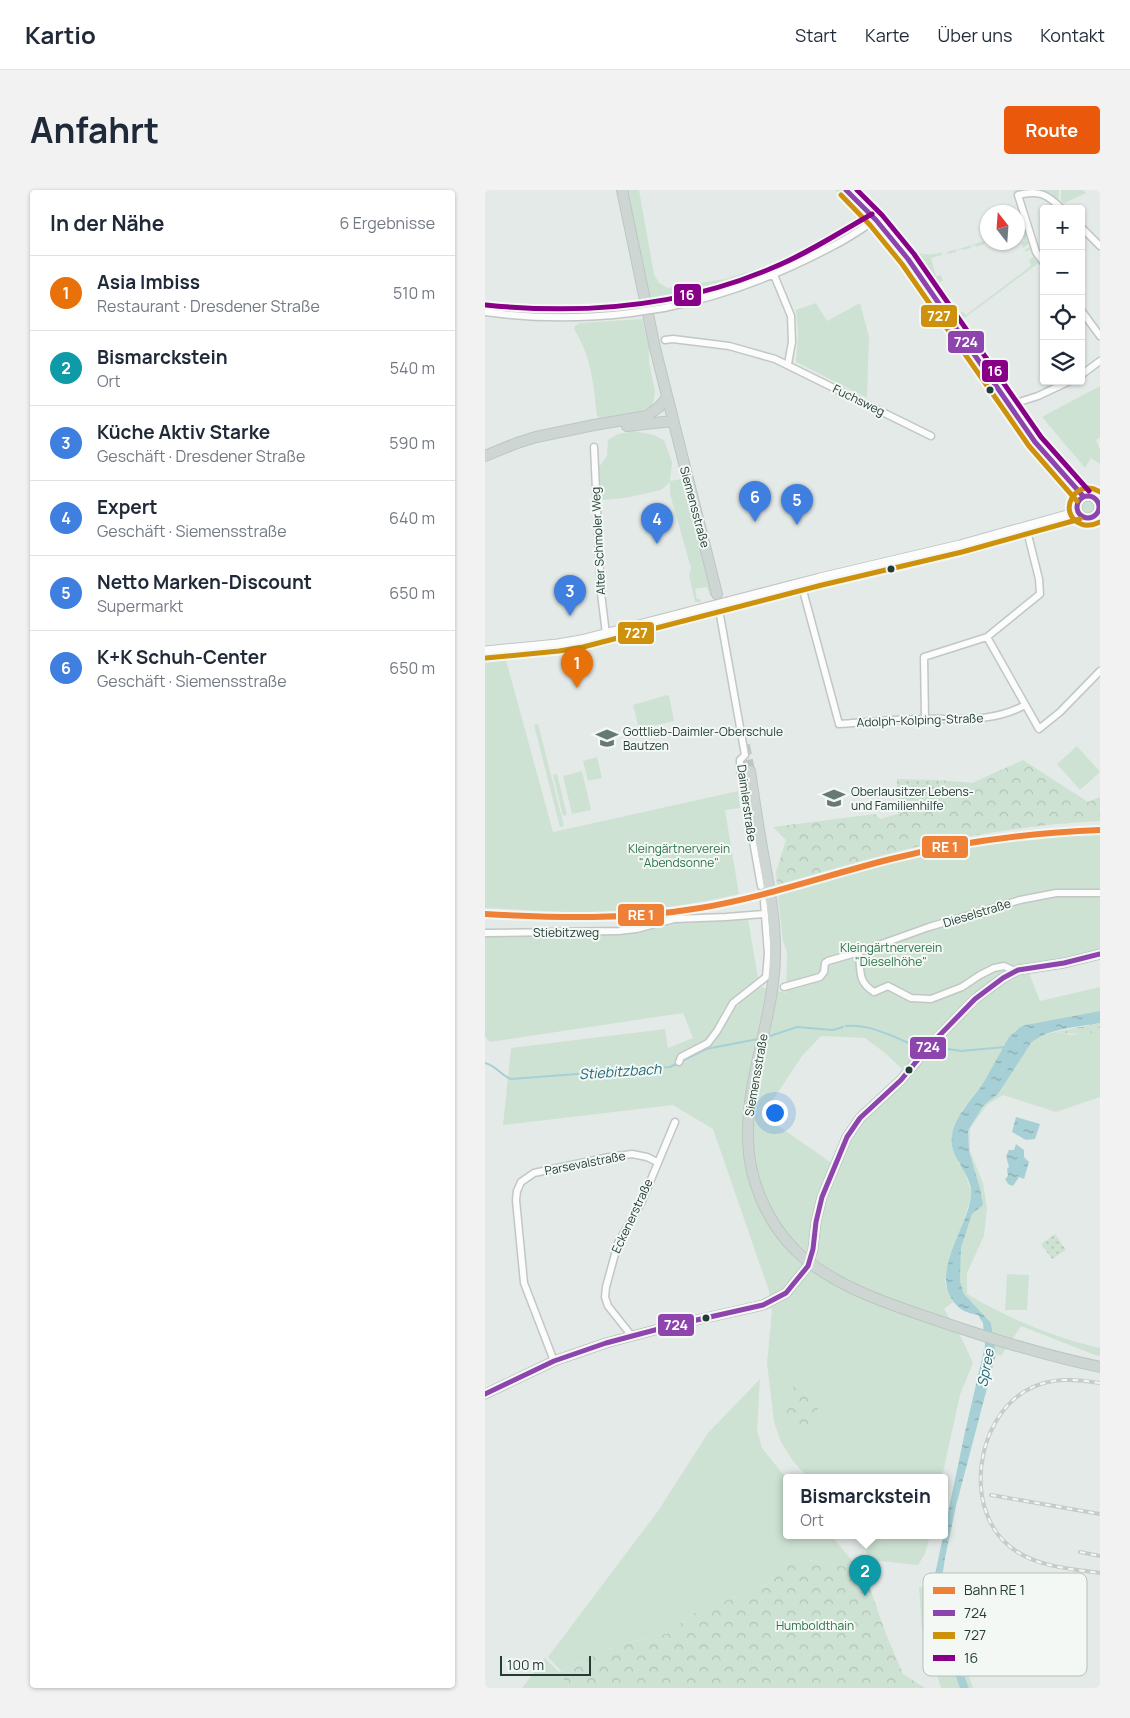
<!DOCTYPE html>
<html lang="de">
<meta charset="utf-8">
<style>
body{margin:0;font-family:Manrope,sans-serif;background:#f2f2f3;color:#1f2937}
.controls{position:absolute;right:15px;top:15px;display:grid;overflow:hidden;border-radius:5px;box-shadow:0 1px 4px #0004}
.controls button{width:45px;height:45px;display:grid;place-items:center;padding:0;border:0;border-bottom:1px solid #e0e1e3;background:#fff;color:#1f2937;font:25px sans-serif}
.compass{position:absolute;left:495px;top:15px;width:45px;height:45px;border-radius:50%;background:#fff;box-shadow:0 1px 4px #0004;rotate:343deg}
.scale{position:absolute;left:15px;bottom:12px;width:91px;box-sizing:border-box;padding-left:5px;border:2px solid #233c35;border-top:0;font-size:14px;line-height:18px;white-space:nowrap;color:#233c35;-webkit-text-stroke:4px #f3f8f5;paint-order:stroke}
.you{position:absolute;left:289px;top:922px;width:18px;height:18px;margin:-12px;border:4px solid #fff;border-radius:50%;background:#1a73e8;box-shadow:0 0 0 8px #1a73e833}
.badge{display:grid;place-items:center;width:32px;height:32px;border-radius:50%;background:#ea580c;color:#fff;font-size:16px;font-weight:700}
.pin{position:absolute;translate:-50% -41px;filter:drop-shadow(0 1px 2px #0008)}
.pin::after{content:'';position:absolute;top:26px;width:18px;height:15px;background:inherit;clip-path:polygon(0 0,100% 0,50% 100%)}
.popup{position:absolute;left:298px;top:1284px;width:165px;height:65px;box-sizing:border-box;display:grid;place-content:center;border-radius:5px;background:#fff;filter:drop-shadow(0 1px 4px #0005);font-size:16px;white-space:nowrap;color:#747a83}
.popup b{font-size:19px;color:#1f2937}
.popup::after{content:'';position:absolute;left:50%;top:100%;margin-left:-10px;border:10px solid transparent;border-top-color:#fff}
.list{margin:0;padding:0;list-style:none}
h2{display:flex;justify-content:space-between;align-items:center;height:65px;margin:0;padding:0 20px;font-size:21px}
h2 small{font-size:16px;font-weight:400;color:#747a83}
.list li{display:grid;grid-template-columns:32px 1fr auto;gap:15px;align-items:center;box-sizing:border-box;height:75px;padding:0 20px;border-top:1px solid #e0e1e3}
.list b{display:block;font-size:19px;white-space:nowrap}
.list p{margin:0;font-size:16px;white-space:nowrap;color:#747a83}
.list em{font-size:16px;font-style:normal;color:#747a83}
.icon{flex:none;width:28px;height:28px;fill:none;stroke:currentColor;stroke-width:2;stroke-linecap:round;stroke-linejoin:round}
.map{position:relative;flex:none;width:615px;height:1498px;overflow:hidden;border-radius:5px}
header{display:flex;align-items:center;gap:30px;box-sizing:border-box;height:70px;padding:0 25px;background:#fff;border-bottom:1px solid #e0e1e3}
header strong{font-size:24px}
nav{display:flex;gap:28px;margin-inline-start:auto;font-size:18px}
.intro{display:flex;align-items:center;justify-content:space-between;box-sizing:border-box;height:120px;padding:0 30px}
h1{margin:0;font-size:35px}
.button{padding:12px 22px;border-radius:5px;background:#ea580c;color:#fff;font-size:18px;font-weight:700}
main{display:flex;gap:30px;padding:0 30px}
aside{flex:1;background:#fff;border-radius:5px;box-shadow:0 1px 4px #0004}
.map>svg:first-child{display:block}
.green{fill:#cee2d4}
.forest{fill:url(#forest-crowns)}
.wetland{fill:url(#wetland-marsh)}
.park{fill:url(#park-dots)}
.water{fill:url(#water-ripples)}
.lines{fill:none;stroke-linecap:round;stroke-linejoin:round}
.stream{stroke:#a6d0d6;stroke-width:2}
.street-tunnel{stroke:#bdc7c3;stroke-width:6;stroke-dasharray:6 3;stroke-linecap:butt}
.primary-tunnel{stroke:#bdc7c3;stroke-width:10;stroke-dasharray:10 5;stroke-linecap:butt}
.street-casing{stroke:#c1c7c4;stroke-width:9}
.secondary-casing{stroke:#c0c7c4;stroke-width:11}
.primary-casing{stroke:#bdc6c2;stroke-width:12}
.street{stroke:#fbfcfb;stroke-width:6}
.secondary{stroke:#fbfcfb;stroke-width:9}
.primary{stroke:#ced6d3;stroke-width:10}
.rail-casing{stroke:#c7cbc9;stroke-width:4}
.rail{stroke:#f3f8f5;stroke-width:2;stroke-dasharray:5.5;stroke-linecap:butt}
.street-bridge-casing{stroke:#c1c7c4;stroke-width:9;stroke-linecap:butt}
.street-bridge{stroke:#fbfcfb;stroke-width:6}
.bus-1-casing{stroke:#f3f8f5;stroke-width:9}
.bus-2-casing{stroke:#f3f8f5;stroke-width:9}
.bus-3-casing{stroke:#f3f8f5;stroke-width:9}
.bus-1{stroke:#8e44ad;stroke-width:5}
.bus-2{stroke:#cd910b;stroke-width:5}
.bus-3{stroke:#808;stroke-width:5}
.rail-1-casing{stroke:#f3f8f5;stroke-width:10}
.rail-1{stroke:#ef8037;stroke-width:6}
.bus-dot{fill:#233c35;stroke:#f3f8f5;stroke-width:2}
.labels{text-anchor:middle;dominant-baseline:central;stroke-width:4;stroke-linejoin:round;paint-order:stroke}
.street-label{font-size:12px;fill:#233c35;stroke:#f3f8f5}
.poi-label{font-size:12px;fill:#233c35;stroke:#f3f8f5;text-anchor:start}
.park-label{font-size:12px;fill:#2e7248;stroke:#f3f8f5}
.water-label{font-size:14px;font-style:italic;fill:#1f6876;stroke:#f3f8f5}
.key{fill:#f3f8f5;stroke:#b5c0bb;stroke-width:1}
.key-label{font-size:14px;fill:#233c35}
.line-badge{stroke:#f3f8f5;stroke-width:2}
.badge-label{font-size:14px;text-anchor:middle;font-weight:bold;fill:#fff}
</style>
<header>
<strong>Kartio</strong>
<nav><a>Start</a><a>Karte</a><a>Über uns</a><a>Kontakt</a></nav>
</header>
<div class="intro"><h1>Anfahrt</h1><a class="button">Route</a></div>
<main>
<aside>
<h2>In der Nähe<small>6 Ergebnisse</small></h2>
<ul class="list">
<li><span class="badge" style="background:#e8710a">1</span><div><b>Asia Imbiss</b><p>Restaurant · Dresdener Straße</p></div><em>510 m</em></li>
<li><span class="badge" style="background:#0f9aa8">2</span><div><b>Bismarckstein</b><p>Ort</p></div><em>540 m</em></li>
<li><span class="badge" style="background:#3f7fe0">3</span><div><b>Küche Aktiv Starke</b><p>Geschäft · Dresdener Straße</p></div><em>590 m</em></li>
<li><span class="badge" style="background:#3f7fe0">4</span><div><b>Expert</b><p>Geschäft · Siemensstraße</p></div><em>640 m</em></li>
<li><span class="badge" style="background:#3f7fe0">5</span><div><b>Netto Marken-Discount</b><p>Supermarkt</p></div><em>650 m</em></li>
<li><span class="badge" style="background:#3f7fe0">6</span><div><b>K+K Schuh-Center</b><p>Geschäft · Siemensstraße</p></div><em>650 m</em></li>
</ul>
</aside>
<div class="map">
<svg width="615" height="1498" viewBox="0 0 615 1498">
<defs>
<pattern id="forest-crowns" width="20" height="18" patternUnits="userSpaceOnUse" patternTransform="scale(1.25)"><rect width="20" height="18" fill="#cee2d4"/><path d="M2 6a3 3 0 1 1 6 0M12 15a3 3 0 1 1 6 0" fill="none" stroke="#b1c3b7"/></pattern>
<pattern id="wetland-marsh" width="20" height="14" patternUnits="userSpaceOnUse" patternTransform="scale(1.25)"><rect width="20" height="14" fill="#cee2d4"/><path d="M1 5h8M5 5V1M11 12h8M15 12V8" fill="none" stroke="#b1c3b7"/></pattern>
<pattern id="park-dots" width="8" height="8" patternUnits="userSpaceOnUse" patternTransform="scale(1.25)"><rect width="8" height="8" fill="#cee2d4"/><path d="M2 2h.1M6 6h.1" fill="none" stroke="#b1c3b7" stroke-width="1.8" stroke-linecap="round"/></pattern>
<pattern id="water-ripples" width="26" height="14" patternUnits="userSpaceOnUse" patternTransform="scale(1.25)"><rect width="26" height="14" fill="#a6d0d6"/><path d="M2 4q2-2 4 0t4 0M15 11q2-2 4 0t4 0" fill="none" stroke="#87aaae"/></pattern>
</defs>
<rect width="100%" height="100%" fill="#e4eae7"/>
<path class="green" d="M141 0H154L169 84 174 93 183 98 240 89 313 66 355 46 369 33 371 24 363 13 350 0H355C361 6 376 16 377 26 379 52 237 101 213 108 197 112 180 114 164 117Z
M367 0H370C385 15 439 70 442 88L429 70Z
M373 0H376L431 62C446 70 486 55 502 50V52L499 53 500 54 491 57 490 55 485 56 486 58 477 60 476 59 471 60V62L463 64 462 62 457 63V65L446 68 451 86 456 85 458 91 455 92 457 101 453 100 436 71 389 16Z
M529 0H530L545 53 538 58 536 53 540 51 538 45 533 46 532 42 539 36Z
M553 0H574L573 13Z
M576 0H598L601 3 579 13 576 11Z
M546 56 555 72 478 129H474L465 117 466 114 468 120 470 119 474 124 477 121 481 125 546 76 544 70 548 67 545 59 541 62 540 60Z
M331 113 342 131 375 113 384 147 382 208 311 172 313 144 311 120Z
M157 129 164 157V173L170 201 168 214 162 220 115 228 112 226C108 192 107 169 89 139L90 136 95 133Z
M615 196V248L611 250 615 260V274L606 268 600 278 557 227Z
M149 241 169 245 179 250 187 272 185 291 197 289 222 374 221 381 227 406H225L222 397 210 399 212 409H215L216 412H210L204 385 206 378 185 304V292L176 300 139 308 118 310 115 294 114 277 122 266 123 250 133 244Z
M596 316a7 7 0 1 1 14 0a7 7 0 1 1-14 0Z
M21 470 68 642 253 601 255 618 240 620 254 704C216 713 176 719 137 721 92 724 46 720 0 718V472Z
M182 505 184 506 189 531 154 539 148 515Z
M53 534 79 636 75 637 49 535Z
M592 556 615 582 595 600 572 574Z
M112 567 117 588 103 591 98 571Z
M97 581 106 620 87 624 78 586Z
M72 584 82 625 78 626 68 585Z
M615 644V761L522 782 417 879 400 863 380 848 336 846 317 866 278 925 345 972 351 980 362 958 377 932 422 891 450 854 504 800 536 782 544 783 555 811 615 797V821L535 837 529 841 499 892 476 921 473 973 479 979 487 1004 460 1091 462 1101 468 1112 459 1119 478 1151 488 1173 475 1205 457 1287H322L308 1271 296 1252 289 1232 282 1173 287 1120 284 1101 228 939 188 915 18 935 26 858 180 839 183 858 208 848 198 823 5 852 0 847V744H107L205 729H263L273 788C262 800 246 808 237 822L253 816 257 808 265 801 276 797 301 803 302 762 298 751 293 708 294 704C339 692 384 678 430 667 491 652 553 645 615 644Z
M615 841V907L571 922 518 905 502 915 485 938V961L498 993 502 1018 499 1046 482 1083V1104C522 1128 570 1148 615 1158V1166L610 1165 536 1136 516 1166 511 1164 506 1133 479 1104 475 1091 476 1058 495 998 484 961 483 941 498 916 513 904 536 865 552 847 570 842 586 845Z
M522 1084 544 1085 542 1120H520Z
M275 1189 272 1240 277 1258 301 1288V1345H346L374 1379 307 1367 295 1377 283 1394 207 1424 184 1443 134 1455 76 1481 63 1467 173 1321 223 1243Z
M371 1345H445L440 1364 433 1375 386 1370Z
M434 1397 464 1400C466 1434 477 1466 488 1498H456L437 1439Z
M60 1468 74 1482 84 1498H37Z"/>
<path class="forest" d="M538 570 603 612 615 607V631C553 634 491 644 431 657 384 668 338 682 292 695L291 682 301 650 288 637 390 624 395 629 458 611 454 590 487 593Z
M316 1195 328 1201 333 1219 325 1240 317 1243C313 1242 310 1241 307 1238 300 1229 297 1205 308 1197 311 1195 314 1196 316 1195Z
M307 1367 374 1379 381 1387 401 1444 418 1484 440 1498H84L74 1482 134 1455 184 1443 207 1424 283 1394 295 1377Z"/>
<path class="wetland" d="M615 833V841C601 845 585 844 570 842Z"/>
<path class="park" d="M412 589 454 590 458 611 413 623Z
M570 1044 581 1060 567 1069 556 1054Z"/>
<path class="water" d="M615 821V833C593 837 563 838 546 853L513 904 498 916 483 941 484 961 495 998 498 1015 487 1024 476 1058 475 1091 479 1104 506 1133 511 1164 471 1316 460 1368 456 1395 460 1428 470 1463 484 1498H475L453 1434 448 1394 480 1242 500 1156 498 1133 493 1125C489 1124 483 1123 479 1121 475 1119 470 1114 468 1111 446 1082 483 1036 486 1006 489 984 463 968 467 946 470 924 489 908 500 890 508 876 516 861 524 847L535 837 541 835Z
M531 927 555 934 550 949 541 950 527 942Z
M531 954 539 960V967L544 972 539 989 534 987 528 996 523 994 520 989 523 986 522 979 524 977 521 966 524 960H529Z"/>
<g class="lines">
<path class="stream" d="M361 836C390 834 413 850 439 859
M282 847 312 837 348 840 358 837
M444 860 453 863 463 859 476 861 520 857
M0 873C12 876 15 885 26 889L185 877 221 859 273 849"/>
<path class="street-tunnel" d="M276 696 279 712"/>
<path class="primary-tunnel" d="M260 555 265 581"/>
<g class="street-casing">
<path id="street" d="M596 37 615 56
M559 73 551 62 533 5C554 0 562 4 577 19
M289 85 306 126 307 152 303 174
M179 118C239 106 294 85 348 56 363 49 376 39 391 30
M596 120 615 146
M0 122C49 129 97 129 146 123
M180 150 188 149 244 156 290 169 446 246
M596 185 615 171
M525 215 553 206 585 191
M109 257 116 403 121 444
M316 393 354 534C382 532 411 529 439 529 474 528 508 533 540 515
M233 414 260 565 255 570V578L276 696
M502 447 554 539 575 522 615 481
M440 529 439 467 502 447 555 404 554 389 541 337
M0 743 134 741 151 739 189 729 241 727 280 724
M374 762C376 781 372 791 389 802L403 796 426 808 446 809 477 797 495 785 509 778 519 776 530 781
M299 797 335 787 339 782 340 773 343 771 374 762 444 737 535 710 571 703H615
M194 872 196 867 223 853 232 841 248 813 281 787 283 764 279 712
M146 1145 123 1116 120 1107 121 1097 133 1053 157 1011 190 932
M69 1171 39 1093 31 1010 32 1001 36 992 49 983 124 967 147 964 162 967 172 972"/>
</g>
<g class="secondary-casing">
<path id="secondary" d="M361 0 391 30 423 69 550 252 598 306
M592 317a11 11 0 1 1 22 0a11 11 0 1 1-22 0Z
M0 461 73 454 96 450 335 388 475 355 593 322
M0 1204 69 1171 121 1153 185 1136 278 1115 301 1103 323 1076 328 1059 331 1032 337 1007 362 947 375 928 416 890 445 855 490 809 518 788 533 780 579 773 615 764"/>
</g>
<g class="primary-casing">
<path id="primary" d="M137 0 170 158 232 404
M142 236 188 231
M0 266 32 253 51 247 109 235 162 226 174 217 182 208
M265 581C269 608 273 636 278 663 284 697 291 731 290 766 289 828 261 887 263 950 264 991 282 1032 311 1061 348 1096 401 1113 448 1129 503 1148 558 1165 615 1177"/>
</g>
<use href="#street" class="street"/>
<use href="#secondary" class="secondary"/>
<use href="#primary" class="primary"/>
<g class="rail-casing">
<path id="rail" d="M615 1193C590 1189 567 1187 544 1199 489 1227 476 1326 531 1361 555 1377 587 1379 615 1383
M506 1305 615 1324
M595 1362 615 1366"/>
</g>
<use href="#rail" class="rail"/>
<g class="street-bridge-casing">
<path id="street-bridge" d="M146 123 179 118"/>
</g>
<use href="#street-bridge" class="street-bridge"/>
<g class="bus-1-casing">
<path id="bus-1" d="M361 0 391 30 423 69 550 252 598 306
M592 317a11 11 0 1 1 22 0a11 11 0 1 1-22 0Z
M0 1204 69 1171 121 1153 185 1136 278 1115 301 1103 323 1076 328 1059 331 1032 337 1007 362 947 375 928 416 890 445 855 490 809 518 788 533 780 579 773 615 764"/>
</g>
<g class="bus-2-casing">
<path id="bus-2" d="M356 5 385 35 417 74 544 256 592 311
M615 302C590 286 571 324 596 334 603 337 609 335 615 332
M1 468 74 461 98 457 337 395 477 362 595 329"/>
</g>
<g class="bus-3-casing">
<path id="bus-3" d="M372 0 397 25 429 64 556 247 604 301
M1 115C99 125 196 117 287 78 322 64 355 42 387 24"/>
</g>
<use href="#bus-1" class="bus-1"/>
<use href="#bus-2" class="bus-2"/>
<use href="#bus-3" class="bus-3"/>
<g class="rail-1-casing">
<path id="rail-1" d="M0 724C72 728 144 730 215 718 280 707 342 685 406 669 474 652 544 643 615 640"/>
</g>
<use href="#rail-1" class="rail-1"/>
</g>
<defs>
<g id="school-bare" transform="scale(1.725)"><path d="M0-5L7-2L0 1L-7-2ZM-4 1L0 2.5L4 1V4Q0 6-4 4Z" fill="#677973" stroke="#f3f8f5" stroke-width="2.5" paint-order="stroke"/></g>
</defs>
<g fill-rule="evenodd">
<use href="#school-bare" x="122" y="548"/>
<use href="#school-bare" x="349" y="608"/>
</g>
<g class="bus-dot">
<circle cx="505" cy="200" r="4.5"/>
<circle cx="406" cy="379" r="4.5"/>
<circle cx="424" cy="880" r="4.5"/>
<circle cx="221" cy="1128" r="4.5"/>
</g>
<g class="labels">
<g class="street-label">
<text transform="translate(374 210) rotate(26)">Fuchsweg</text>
<text transform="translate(210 317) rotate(75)">Siemensstraße</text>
<text transform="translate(113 351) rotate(-93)">Alter Schmoler Weg</text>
<text transform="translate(435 530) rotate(-2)">Adolph-Kolping-Straße</text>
<text transform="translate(262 613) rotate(82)">Daimlerstraße</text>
<text transform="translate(492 723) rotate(-17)">Dieselstraße</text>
<text x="81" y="742">Stiebitzweg</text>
<text transform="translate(271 885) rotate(-80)">Siemensstraße</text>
<text transform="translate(100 973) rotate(-11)">Parsevalstraße</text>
<text transform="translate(147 1026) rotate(-65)">Eckenerstraße</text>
</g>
<g class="poi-label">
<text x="138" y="541">Gottlieb-Daimler-Oberschule<tspan x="138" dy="14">Bautzen</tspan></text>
<text x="366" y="601">Oberlausitzer Lebens-<tspan x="366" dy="14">und Familienhilfe</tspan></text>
</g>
<g class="park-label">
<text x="194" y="658">Kleingärtnerverein<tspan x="194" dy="14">"Abendsonne"</tspan></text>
<text x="406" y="757">Kleingärtnerverein<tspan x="406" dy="14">"Dieselhöhe"</tspan></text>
<text x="330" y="1435">Humboldthain</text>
</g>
<g class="water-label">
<text transform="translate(135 881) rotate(-4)">Stiebitzbach</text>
<text transform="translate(500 1178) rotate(-79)">Spree</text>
</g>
</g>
<rect x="438" y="1383" width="164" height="103" rx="8" class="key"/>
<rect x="448" y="1397" width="22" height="7" fill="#ef8037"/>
<rect x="448" y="1420" width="22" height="6" fill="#8e44ad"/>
<rect x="448" y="1442" width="22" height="7" fill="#cd910b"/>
<rect x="448" y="1465" width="22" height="6" fill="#808"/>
<g class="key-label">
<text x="479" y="1405">Bahn RE 1</text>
<text x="479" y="1428">724</text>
<text x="479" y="1450">727</text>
<text x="479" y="1473">16</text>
</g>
<g class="line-badge">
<rect x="188" y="93" width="29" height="24" rx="5" fill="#808"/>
<rect x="435" y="114" width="38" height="24" rx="5" fill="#cd910b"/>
<rect x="462" y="140" width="38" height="24" rx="5" fill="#8e44ad"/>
<rect x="496" y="169" width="28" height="24" rx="5" fill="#808"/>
<rect x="132" y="431" width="38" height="24" rx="5" fill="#cd910b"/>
<rect x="436" y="645" width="48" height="24" rx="5" fill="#ef8037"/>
<rect x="132" y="713" width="48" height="24" rx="5" fill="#ef8037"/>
<rect x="424" y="846" width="38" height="24" rx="5" fill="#8e44ad"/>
<rect x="172" y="1123" width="38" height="24" rx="5" fill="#8e44ad"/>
</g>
<g class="badge-label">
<text x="202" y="110">16</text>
<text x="454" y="131">727</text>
<text x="481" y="157">724</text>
<text x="510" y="186">16</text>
<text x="151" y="448">727</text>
<text x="460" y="662">RE 1</text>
<text x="156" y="730">RE 1</text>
<text x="443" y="862">724</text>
<text x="191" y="1140">724</text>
</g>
</svg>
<div class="controls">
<button>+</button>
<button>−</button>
<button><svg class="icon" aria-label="locate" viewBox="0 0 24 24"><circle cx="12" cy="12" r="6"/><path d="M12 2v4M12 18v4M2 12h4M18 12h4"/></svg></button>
<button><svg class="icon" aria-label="layers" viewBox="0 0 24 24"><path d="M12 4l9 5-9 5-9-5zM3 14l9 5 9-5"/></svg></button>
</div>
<svg class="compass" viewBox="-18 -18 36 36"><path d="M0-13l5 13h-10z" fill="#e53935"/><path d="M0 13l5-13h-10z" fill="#747a83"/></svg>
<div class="scale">100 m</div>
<div class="you"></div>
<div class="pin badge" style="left:92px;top:498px;background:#e8710a">1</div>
<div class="pin badge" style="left:380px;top:1406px;background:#0f9aa8">2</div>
<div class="popup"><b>Bismarckstein</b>Ort</div>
<div class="pin badge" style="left:85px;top:426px;background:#3f7fe0">3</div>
<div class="pin badge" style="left:172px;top:354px;background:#3f7fe0">4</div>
<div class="pin badge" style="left:312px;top:335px;background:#3f7fe0">5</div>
<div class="pin badge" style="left:270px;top:332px;background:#3f7fe0">6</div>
</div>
</main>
